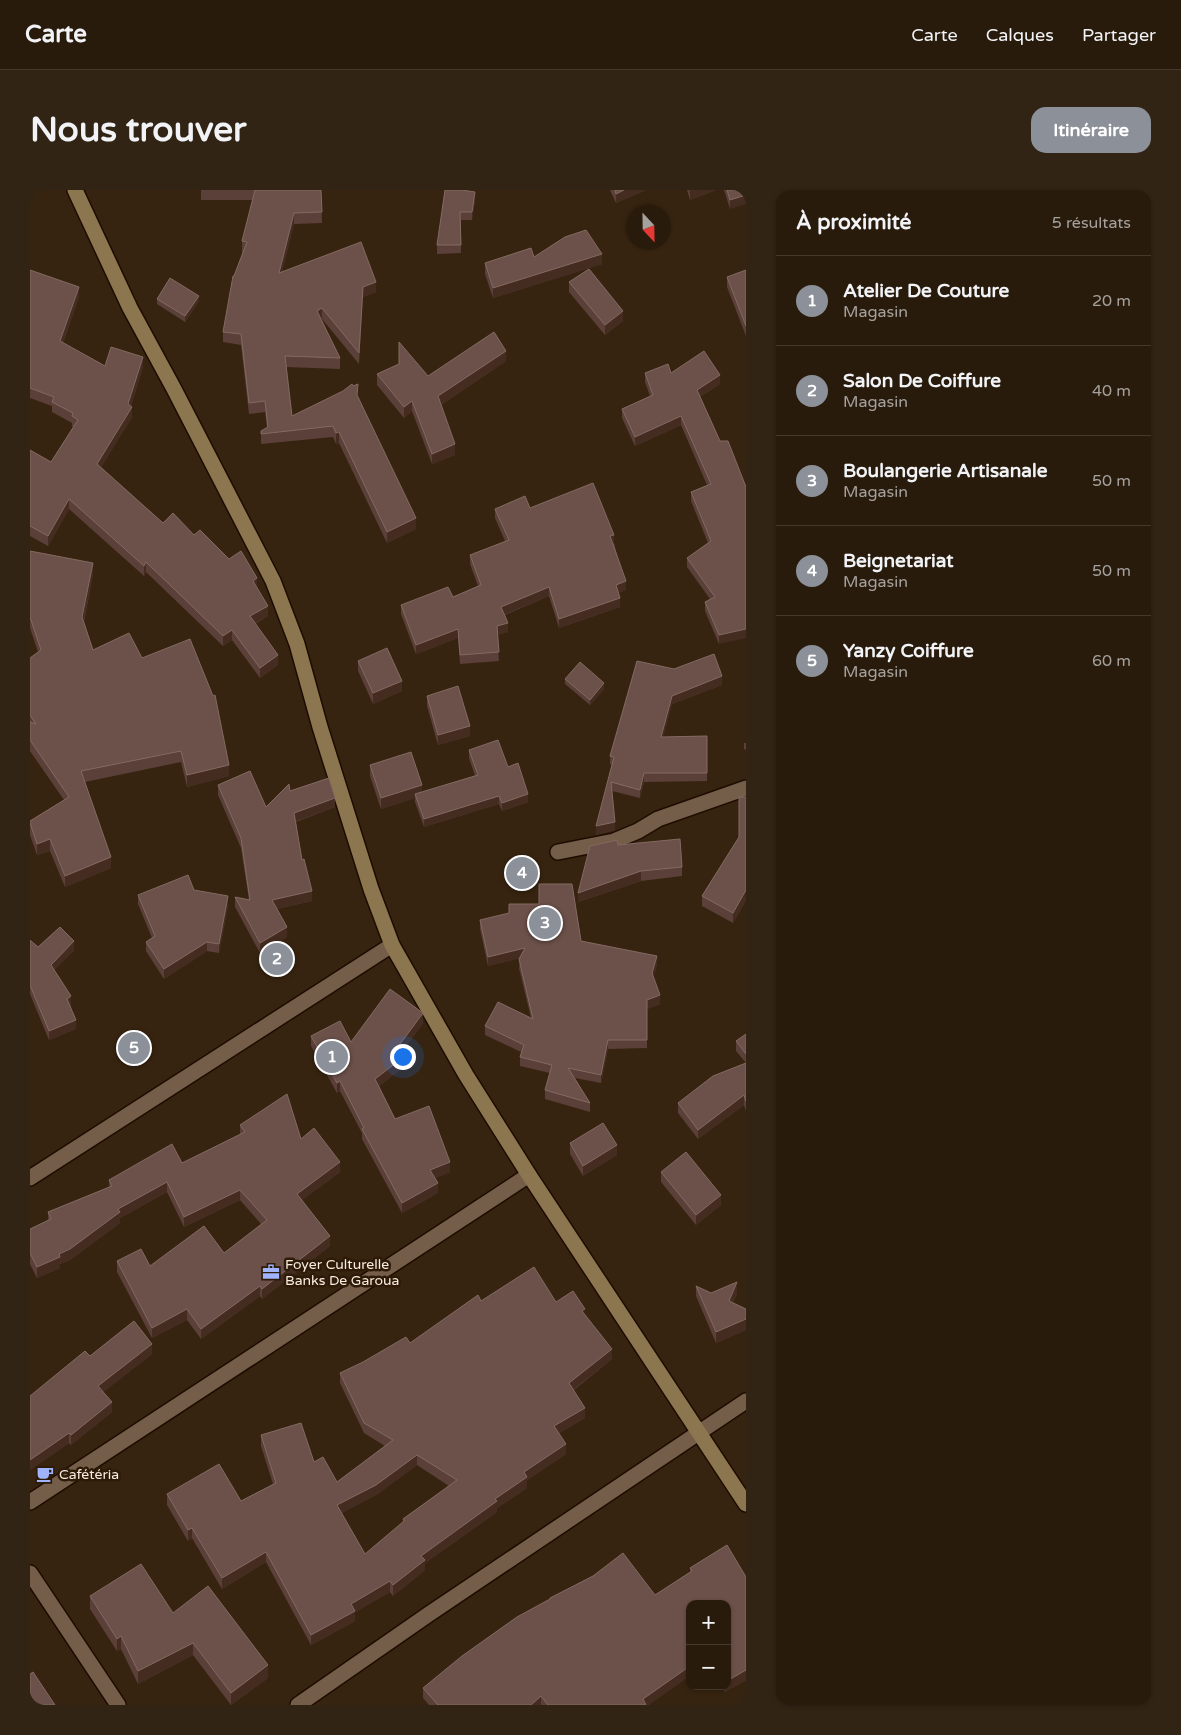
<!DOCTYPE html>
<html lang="fr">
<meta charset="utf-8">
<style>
body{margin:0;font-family:"Varela Round",sans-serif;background:#312415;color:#f1f3f6}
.controls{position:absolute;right:15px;bottom:15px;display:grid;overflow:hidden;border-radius:10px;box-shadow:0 1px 4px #0004}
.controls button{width:45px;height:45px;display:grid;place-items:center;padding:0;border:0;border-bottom:1px solid #45392d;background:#291b0c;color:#f1f3f6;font:25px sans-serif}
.compass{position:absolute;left:596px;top:15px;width:45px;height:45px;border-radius:50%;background:#291b0c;box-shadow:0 1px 4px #0004;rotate:158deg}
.you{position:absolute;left:372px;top:866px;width:18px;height:18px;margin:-12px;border:4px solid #fff;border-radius:50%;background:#1a73e8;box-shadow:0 0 0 8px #1a73e833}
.badge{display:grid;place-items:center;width:32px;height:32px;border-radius:50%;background:#8c9099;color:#fff;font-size:16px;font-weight:700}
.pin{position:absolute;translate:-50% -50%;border:2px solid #fff;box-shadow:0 1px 5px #0006}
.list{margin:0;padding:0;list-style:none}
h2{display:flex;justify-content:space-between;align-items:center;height:65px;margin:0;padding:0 20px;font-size:21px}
h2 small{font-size:16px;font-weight:400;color:#a5a19d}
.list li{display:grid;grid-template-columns:32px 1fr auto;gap:15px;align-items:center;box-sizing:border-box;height:90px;padding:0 20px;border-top:1px solid #45392d}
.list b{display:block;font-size:19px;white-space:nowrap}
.list p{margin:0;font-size:16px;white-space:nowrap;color:#a5a19d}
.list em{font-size:16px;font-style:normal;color:#a5a19d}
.map{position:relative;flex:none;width:716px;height:1515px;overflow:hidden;border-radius:15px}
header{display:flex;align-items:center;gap:30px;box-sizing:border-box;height:70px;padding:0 25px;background:#291b0c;border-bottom:1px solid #45392d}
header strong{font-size:24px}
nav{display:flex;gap:28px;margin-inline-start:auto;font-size:18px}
.intro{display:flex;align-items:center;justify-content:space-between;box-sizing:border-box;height:120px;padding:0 30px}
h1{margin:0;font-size:35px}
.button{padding:12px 22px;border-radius:15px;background:#8c9099;color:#fff;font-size:18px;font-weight:700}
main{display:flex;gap:30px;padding:0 30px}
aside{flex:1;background:#291b0c;border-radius:15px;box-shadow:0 1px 4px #0004}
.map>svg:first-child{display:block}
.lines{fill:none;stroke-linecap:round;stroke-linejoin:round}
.street-casing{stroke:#1e0c00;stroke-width:18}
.secondary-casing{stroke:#1e0c00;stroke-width:18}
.street{stroke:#745d49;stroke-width:15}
.secondary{stroke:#8c7650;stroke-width:15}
.wall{fill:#5b3f39;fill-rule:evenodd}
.shaded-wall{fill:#452c21}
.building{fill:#6c514a;stroke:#826a62;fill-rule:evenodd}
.labels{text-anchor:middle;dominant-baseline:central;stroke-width:5;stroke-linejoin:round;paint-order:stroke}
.poi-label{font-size:14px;fill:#f9ebdf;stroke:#2d1a07;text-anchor:start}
</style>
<header>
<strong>Carte</strong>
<nav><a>Carte</a><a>Calques</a><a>Partager</a></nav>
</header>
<div class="intro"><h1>Nous trouver</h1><a class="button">Itinéraire</a></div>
<main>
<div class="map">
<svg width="716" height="1515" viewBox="0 0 716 1515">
<rect width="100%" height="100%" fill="#372410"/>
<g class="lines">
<g class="street-casing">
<path id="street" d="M528 662 584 651 608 641 628 629 716 598
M0 988 362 755
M0 1312 499 985
M0 1383 88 1515
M268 1515 399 1424 716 1211"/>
</g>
<g class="secondary-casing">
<path id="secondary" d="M45 0 100 118 144 199 243 391 267 454 290 537 341 699 362 755 436 885 499 985 716 1314"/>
</g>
<use href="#street" class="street"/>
<use href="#secondary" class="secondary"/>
</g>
<path class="wall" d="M171 0H291L292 33 264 34 252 82 346 102 333 107 329 174 292 129H291L310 168V179L256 177 262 226 328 206 386 339 357 353 309 253 306 254 303 247 231 254V241L237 238 235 222 219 224 211 155 193 152V142L204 86 213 62H212V51L223 10H171Z
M415 0 445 10 442 30H431V63L407 64V55Z
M580 0H616L586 13Z
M657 0H686L660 10Z
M694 0H716L700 19Z
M504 67 572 74 463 108 455 84V73Z
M0 80 49 107 33 153 75 176 113 177 101 216 102 227 71 277 133 333 164 345 227 398 238 426 225 434 248 475 230 488 202 450 193 456 116 382 114 386 39 319 18 356 0 346V260L21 272 43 237 42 236V233L22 222V216L0 208Z
M716 80V146L697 97V87Z
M539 92 593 131 575 145 539 102Z
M127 109 169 111 155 132 127 114Z
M476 171 411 215 425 265 402 274 382 221 374 228 347 195V184L398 186Z
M615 183H641L690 194 670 207 690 251 689 454 675 421V412L680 409 657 377V368L678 353 661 311V302L677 295 651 235 605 256 592 228V219L620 206 615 192Z
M500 318 584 353 596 400 588 403 590 417 529 438 519 406 475 425 478 442 467 445 469 471 430 474 428 448 386 464 371 424V415L423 407 448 396 440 374V365L475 351 465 328V319Z
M0 361 63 384 54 432 63 460 112 468 199 586 157 597 151 572 55 592 81 678 35 697 20 661 7 665 0 645V631L34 610 0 561V468L8 462 0 438Z
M328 471 372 501 343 514 328 481Z
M607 471 692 495 642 514 633 547 677 546V591L614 592 610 608 582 601 585 640 566 645 582 575 580 574V566Z
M535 489 574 499 560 515 535 494Z
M397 506 440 546 408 555 397 516Z
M714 553H716V560L714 559Z
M439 560 478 577 498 612 472 621 469 614 394 637 385 612V608L351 619 340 586V575L392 602 445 586 439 568Z
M188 595 236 617 260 601 305 617 266 632 272 670 282 711 247 719 257 747 230 763 205 717V707L219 710 211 658 188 605Z
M716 607V710L703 733 672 716V706L709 648Z
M588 655 652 677V686L611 691 548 712Z
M164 700 198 716 189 763 177 761 134 789 116 761V752L122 748 108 714V705Z
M450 730 551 751 627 775 623 787 630 814 617 819V858L578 859 571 893 545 888 560 913V922L515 909V900L520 883 490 876V867L491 862 455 845V836L501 828 489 778 490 768 458 776 450 739Z
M0 750 8 757 44 760 24 780 41 815 40 816 46 839 19 850 0 804Z
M393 833 369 866 371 879 349 896 365 929 420 982 405 988 408 1003 372 1023 332 949V943L310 901 307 903 281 856V846L321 852Z
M716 844V921L714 915 668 949 648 923V913L716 873 706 861V851Z
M210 935 271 949 310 982 272 1010 300 1056 232 1109 230 1106 171 1149 157 1130 122 1148 87 1082V1071L120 1076 194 1063 231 1034 210 1010 154 1037 137 1002 90 1028V1033L40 1070 30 1074V1078L7 1088 0 1074V1039L18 1030V1022L79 997V990L152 973 210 944Z
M540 953 587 965 553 986 540 964Z
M631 982 691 1015 666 1035 631 992Z
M666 1096 681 1103H707L703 1113 716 1119V1140L686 1153 666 1106Z
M451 1111 526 1112 555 1125 582 1169 544 1200 555 1228 529 1243 536 1264 497 1290V1298L467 1318V1322L395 1373V1380L363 1406 360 1402 325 1422V1431L281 1455 236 1372 192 1399 162 1348 158 1351 137 1315V1304L211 1311 243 1294 231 1256V1245L284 1272 307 1292 355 1256 334 1243 310 1193V1183L380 1153ZM387 1275 419 1296 373 1329V1333L335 1364 311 1323 346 1305Z
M122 1164 73 1202 82 1222 41 1255 39 1253 0 1280 60 1166Z
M660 1378 716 1387V1490L695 1502 691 1496H697V1414L619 1515H399L393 1508V1498L520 1409V1408L625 1405 660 1382Z
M60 1406 143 1423 238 1488 201 1515 163 1465 108 1494 91 1459 87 1461 60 1419Z"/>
<path class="shaded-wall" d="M594 0H616L586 13V4Z
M660 0H686L660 10Z
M445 2V10L442 30V22Z
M716 5V14L700 19V10Z
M264 23V34L249 94V83Z
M572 64V74L463 108V98Z
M346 92V102L333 107 329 174 333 97Z
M49 97V107L30 161V151Z
M169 106V111L155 132V126Z
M292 118V129L287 132V121Z
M593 121V131L575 145V135Z
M476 161V171L408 217V206Z
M113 167V177L99 222 102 217V227L67 284V274L98 214Z
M690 185V194L667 209V200Z
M382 211V221L374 228V217Z
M651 226V235L605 256V247Z
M309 242V253L306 254V243Z
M425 254V265L402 274V264Z
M39 309V319L18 356V346Z
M386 328V339L357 353V342Z
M584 345V353L580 355V346Z
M116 372V382L114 386V376Z
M63 373V384L52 439V427Z
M227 388V398L223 401V391Z
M596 391V400L586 404V395Z
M519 397V406L471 426V417Z
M590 408V417L529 438V429Z
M238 416V426L220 436V426Z
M478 433V442L467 445V436Z
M428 439V448L386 464V455Z
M716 439V448L689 454V445Z
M202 440V450L193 456V446Z
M248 465V475L230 488V478Z
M692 486V495L642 514 631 556V547L642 506Z
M372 491V501L343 514V503Z
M574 493V499L560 515V510Z
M440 536V546L408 555V545Z
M199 575V586L157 597V585Z
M614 583V592L610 608V600Z
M392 595V605L385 604V608L351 619V608Z
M498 604V612L472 621V613Z
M469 606V614L394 637V629Z
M305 608V617L264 632V623Z
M585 632V640L566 645V636Z
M20 649V661L7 665V654Z
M81 667V678L35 697V686Z
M611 681V691L548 712V703Z
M716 700V710L703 733V723Z
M282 701V711L242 720V710Z
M198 706V716L189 763V754Z
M257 737V747L230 763V753Z
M44 751V760L21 784V775Z
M177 752V761L134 789V779Z
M495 758V767L458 776V767Z
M627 766V775L622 791V783Z
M630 805V814L617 819V810Z
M41 806V815L37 818V809Z
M393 823V833L365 871V861Z
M46 830V839L19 850V841Z
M578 850V859L571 893V885Z
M371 869V879L345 899V889Z
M310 891V901L307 903V893Z
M714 905V915L668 949V940Z
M587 955V965L553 986V976Z
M310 972V982L267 1014V1004Z
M420 972V982L400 990V980Z
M137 992V1002L90 1028V1033L40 1070 30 1074V1078L7 1088V1077L29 1064 88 1019Z
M408 993V1003L372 1023V1013Z
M210 1000V1010L154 1037V1027Z
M691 1005V1015L666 1035V1025Z
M300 1046V1056L232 1109V1099Z
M707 1092V1103L699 1122V1111Z
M230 1096V1106L171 1149V1139Z
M157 1119V1130L122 1148V1138Z
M716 1129V1140L686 1153V1142Z
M122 1154V1164L68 1206V1196Z
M582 1159V1169L539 1203V1193Z
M82 1212V1222L41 1255V1245Z
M555 1218V1228L524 1246V1236Z
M39 1243V1253L0 1280V1270Z
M536 1254V1264L497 1290V1298L467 1318V1322L395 1373V1380L363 1406V1395L391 1366 465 1309 494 1282Z
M387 1265V1275L346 1305 307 1326V1315Z
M162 1338V1348L158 1351V1340Z
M236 1362V1372L192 1399V1388Z
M360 1391V1402L325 1422V1431L281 1455V1445L321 1414Z
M91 1446V1459L87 1461V1449Z
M163 1453V1465L108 1494V1481Z
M238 1475V1488L201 1515V1503Z
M660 1476V1486L619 1515H613V1509Z
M716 1480V1490L695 1502V1496H697V1491Z
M511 1506V1515H501Z"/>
<path class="building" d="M225 0H291L292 22 264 23 249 83 331 52 346 92 333 97 329 163 292 118 287 121 310 168 255 166 262 226 313 201 322 194 323 196 328 194 327 205 386 328 357 342 309 242 306 243 303 236 231 244V241L238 237 235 211 219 213 211 144 193 142 203 86H204L217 52 212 51Z
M415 0H432L445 2 442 22H430L431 55H407Z
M585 0H594L586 4Z
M697 0H716V5L700 10Z
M556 40 572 64 463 98 455 73 501 58 504 67 535 47Z
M559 79 593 121 575 135 539 92Z
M0 80 49 97 30 151 75 176 81 157 113 167 98 214 102 217 67 274 133 333 143 323 164 345 170 340 199 369 211 361 227 388 223 391 238 416 220 426 248 465 230 478 202 440 193 446 116 372 114 376 39 309 18 346 0 336V260L21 272 48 230 42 226 43 223 22 212 24 207 0 198Z
M716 80V136L697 87Z
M140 88 169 106 155 126 127 109Z
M464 142 476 161 408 206 425 254 402 264 382 211 374 217 347 184 369 174V152L398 186Z
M674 161 690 185 667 200 690 251H698L716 297V439L689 445 675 412 685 407 657 368 681 351 661 302 681 294 651 226 605 247 592 219 623 205 615 183 638 174 641 183Z
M563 293 584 345 580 346 596 391 586 395 590 408 529 429 519 397 471 417 478 433 467 436 469 462 430 465 428 439 386 455 371 415 418 397 423 407 451 395 440 365 479 350 465 319 495 306 500 318Z
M0 361 63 373 52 427 63 460 99 443 112 468 160 449 183 506 185 505 199 575 157 585 151 561 51 581 81 667 35 686 20 649 7 654 0 633V631L39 607 0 550V532L6 534 0 525V468L11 460 0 427Z
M357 458 372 491 343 503 328 471Z
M684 464 692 486 642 506 631 547 677 546V583H614L610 600 581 592 585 632 566 636 584 567 580 566 607 471 644 479Z
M550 472 574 493 560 510 535 489Z
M428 496 440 536 408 545 397 506Z
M468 550 478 577 488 573 498 604 472 613 469 606 394 629 385 604 448 585 439 560Z
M381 562 392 595 351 608 340 575Z
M220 581 236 617 259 594 260 601 299 588 305 608 264 623 272 670 274 669 282 701 242 710 257 737 230 753 205 707 220 710 211 648 188 595Z
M709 607H716V700L703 723 672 706 709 647Z
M650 649 652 677 611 681 548 703 560 656 587 650 588 655Z
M158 685 164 700 198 706 189 754 177 752 134 779 116 752 125 746 108 705Z
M509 694H542L551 751 627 766 622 783 630 805 617 810V850H578L571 885 538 878 560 913 515 900 522 875 490 867 494 855 455 836 468 812 503 829 489 769 495 758 458 767 450 730 479 723V714H509Z
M30 737 44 751 21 775 41 806 37 809 46 830 19 841 0 795V750L8 757Z
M360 799 393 823 365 861 371 869 345 889 365 929 399 916 420 972 400 980 408 993 372 1013 332 939 334 938 310 891 307 893 281 846 310 831 321 852Z
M716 844V864L706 851Z
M716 873V911L714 905 668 940 648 913 683 886Z
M257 904 271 949 284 938 310 972 267 1004 300 1046 232 1099 230 1096 171 1139 157 1119 122 1138 87 1071 111 1059 120 1076 174 1036 194 1063 237 1030 210 1000 154 1027 137 992 88 1019 90 1022 40 1059 29 1064 30 1067 7 1077 0 1063V1039L21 1029 18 1022 82 996 79 990 142 954 152 973 215 942 210 935Z
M573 933 587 955 553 976 540 953Z
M656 962 691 1005 666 1025 631 982Z
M504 1077 526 1112 543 1101 555 1119 552 1121 582 1159 539 1193 555 1218 524 1236 536 1254 494 1282 497 1287 465 1309 467 1311 391 1366 395 1370 363 1395 360 1391 321 1414 325 1421 281 1445 236 1362 192 1388 162 1338 158 1340 137 1304 189 1274 211 1311 246 1293 231 1245 271 1233 284 1272 293 1267 307 1292 363 1250 334 1233 310 1183 333 1172 376 1147 380 1153 448 1105 451 1111ZM387 1265 427 1290 373 1329 374 1331 335 1364 307 1315 346 1295Z
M707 1092 699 1111 716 1119V1129L686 1142 666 1096 681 1103Z
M104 1131 122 1154 68 1196 82 1212 41 1245 39 1243 0 1270V1206L55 1161 60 1166Z
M697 1355 716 1387V1480L697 1491V1414H660V1476L613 1509 616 1515H518L511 1506 501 1515H408L393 1498 432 1466 487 1427 520 1409V1408L563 1386 593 1363 625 1405 662 1381 660 1378Z
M111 1374 143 1423 178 1396 238 1475 201 1503 163 1453 108 1481 91 1446 87 1449 60 1406Z
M3 1482 25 1515H0V1484Z"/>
<defs>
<g id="office-bare" transform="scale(1.35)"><path d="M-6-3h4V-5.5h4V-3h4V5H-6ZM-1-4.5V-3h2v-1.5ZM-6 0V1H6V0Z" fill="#a0b3fd" stroke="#2d1a07" stroke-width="2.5" paint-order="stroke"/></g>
<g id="cafe-bare" transform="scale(1.35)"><path d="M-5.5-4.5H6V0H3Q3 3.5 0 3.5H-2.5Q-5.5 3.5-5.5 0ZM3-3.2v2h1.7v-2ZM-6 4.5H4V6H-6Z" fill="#a0b3fd" stroke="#2d1a07" stroke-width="2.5" paint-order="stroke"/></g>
</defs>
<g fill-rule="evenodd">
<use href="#office-bare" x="241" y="1082"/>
<use href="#cafe-bare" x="15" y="1284"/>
</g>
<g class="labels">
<g class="poi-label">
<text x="255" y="1074">Foyer Culturelle<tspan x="255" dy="16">Banks De Garoua</tspan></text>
<text x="29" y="1284">Cafétéria</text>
</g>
</g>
</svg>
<div class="controls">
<button>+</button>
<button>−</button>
</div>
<svg class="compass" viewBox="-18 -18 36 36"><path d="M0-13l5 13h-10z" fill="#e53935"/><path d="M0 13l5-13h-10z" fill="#a5a19d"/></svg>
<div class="you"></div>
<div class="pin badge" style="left:302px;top:867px">1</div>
<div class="pin badge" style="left:247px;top:769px">2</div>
<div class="pin badge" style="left:515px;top:733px">3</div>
<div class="pin badge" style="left:492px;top:683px">4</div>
<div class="pin badge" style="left:104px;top:858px">5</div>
</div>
<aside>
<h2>À proximité<small>5 résultats</small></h2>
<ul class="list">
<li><span class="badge">1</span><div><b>Atelier De Couture</b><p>Magasin</p></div><em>20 m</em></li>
<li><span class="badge">2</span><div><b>Salon De Coiffure</b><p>Magasin</p></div><em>40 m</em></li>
<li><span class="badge">3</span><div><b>Boulangerie Artisanale</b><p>Magasin</p></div><em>50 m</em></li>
<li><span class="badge">4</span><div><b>Beignetariat</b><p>Magasin</p></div><em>50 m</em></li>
<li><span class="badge">5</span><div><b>Yanzy Coiffure</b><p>Magasin</p></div><em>60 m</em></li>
</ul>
</aside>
</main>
